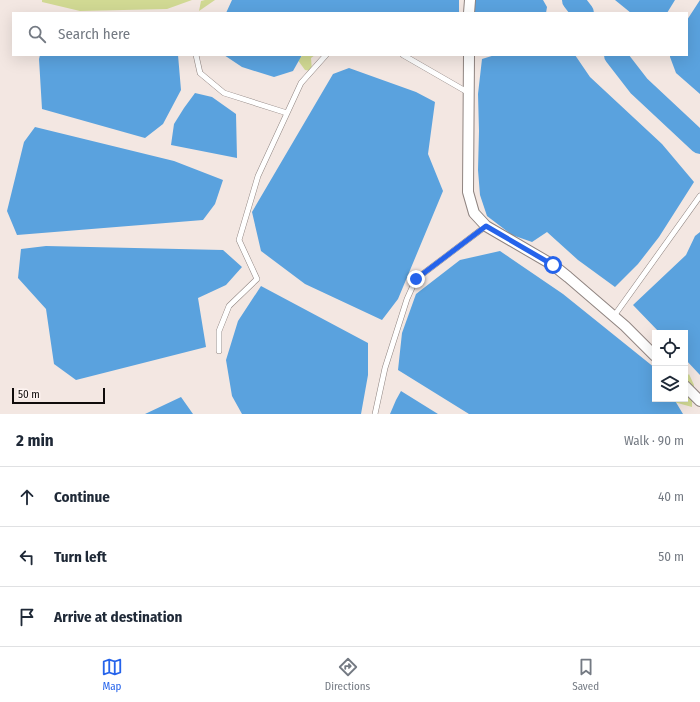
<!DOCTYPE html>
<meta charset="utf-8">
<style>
body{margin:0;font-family:"Fira Sans Condensed",sans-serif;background:#f2f2f3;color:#1f2937}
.controls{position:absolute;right:12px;bottom:12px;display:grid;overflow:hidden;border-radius:0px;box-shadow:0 4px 16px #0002}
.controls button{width:36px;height:36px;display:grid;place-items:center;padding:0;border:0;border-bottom:1px solid #e0e1e3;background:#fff;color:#1f2937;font:20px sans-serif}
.scale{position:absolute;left:12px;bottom:10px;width:93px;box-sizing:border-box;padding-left:4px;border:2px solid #0f0b0a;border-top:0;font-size:11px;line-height:14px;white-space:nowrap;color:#0f0b0a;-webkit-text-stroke:3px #fef4f1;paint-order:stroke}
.stop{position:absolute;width:12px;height:12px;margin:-9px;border:3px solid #2563eb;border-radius:50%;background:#fff}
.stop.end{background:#2563eb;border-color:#fff;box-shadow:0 1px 4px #0008}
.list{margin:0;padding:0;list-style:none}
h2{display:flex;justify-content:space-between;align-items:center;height:52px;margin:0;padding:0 16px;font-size:17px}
h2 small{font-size:13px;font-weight:400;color:#747a83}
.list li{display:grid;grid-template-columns:26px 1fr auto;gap:12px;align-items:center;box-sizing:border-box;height:60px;padding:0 16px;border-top:1px solid #e0e1e3}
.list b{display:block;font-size:15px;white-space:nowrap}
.list em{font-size:13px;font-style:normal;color:#747a83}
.icon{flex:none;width:22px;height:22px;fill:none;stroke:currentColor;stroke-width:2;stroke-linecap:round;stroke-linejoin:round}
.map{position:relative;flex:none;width:700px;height:414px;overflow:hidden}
.search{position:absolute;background:#fff;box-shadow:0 4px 16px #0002;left:12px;right:12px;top:12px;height:44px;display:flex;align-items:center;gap:10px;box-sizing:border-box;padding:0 14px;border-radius:0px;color:#747a83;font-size:15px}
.sheet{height:232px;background:#fff}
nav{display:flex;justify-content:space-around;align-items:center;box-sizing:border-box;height:56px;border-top:1px solid #e0e1e3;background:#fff;font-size:11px;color:#747a83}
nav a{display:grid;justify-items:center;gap:2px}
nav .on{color:#2563eb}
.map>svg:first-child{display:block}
.green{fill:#d1d993}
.water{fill:#5aa2de}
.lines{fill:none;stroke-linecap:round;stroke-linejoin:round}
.river{stroke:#5aa2de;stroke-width:22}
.lane-casing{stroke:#8f8480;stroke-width:6}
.street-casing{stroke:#8f8480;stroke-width:12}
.lane{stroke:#fff;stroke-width:5}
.street{stroke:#fff;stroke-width:10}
.route{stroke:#2563eb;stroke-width:5}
</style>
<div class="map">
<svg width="700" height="414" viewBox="0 0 700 414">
<rect width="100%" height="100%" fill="#f3e7e2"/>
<path class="green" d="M42 0H192L167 9 80 11 42 2Z
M205 0H215L199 11 201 1Z
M304 55H315L311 58 312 71 305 70 297 59Z
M689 374 694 385 692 398V407L663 399H685V378Z"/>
<path class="water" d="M232 0H459V13H348L344 12 340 13H226Z
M472 0H543L547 7 546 13H473Z
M615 0H675L667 13H631Z
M700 0V94L676 73 670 57V55H687V20Z
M40 55H178L181 90 163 124 145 138 42 109 39 59Z
M224 55H302L293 71 274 77 242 67Z
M495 55H575L590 77 662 144 694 182 659 237 638 264 615 287 578 260 547 232 532 242 512 235 487 216 480 195 478 170 479 131 478 94 482 59Z
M349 68 416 92 435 102 428 154 443 191 398 299 382 320 305 284 261 251 252 212 333 74Z
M195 93 212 97 236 114 237 158 171 145 174 124 184 108Z
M35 127 174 161 223 180 215 204 203 220 17 235 7 211 24 142Z
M700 232V375L685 359V333H660L633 305 686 255 695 236Z
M46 246 223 250 242 267 226 285 198 298 206 347 76 380 54 364 46 309 18 278 21 249Z
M500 251 563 294 655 368V399H674L683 414H469L398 370 402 333 416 294 460 260Z
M261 286 368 343V375L361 414H242L232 396 226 360 238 321Z
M401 391 438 414H390L396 400Z
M181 397 193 414H145Z"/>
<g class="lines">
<path class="river" d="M573 0 583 13
M615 55 639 86 700 143"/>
<g class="lane-casing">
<path id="lane" d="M196 55 200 73 224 93 287 113
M403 55 469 93
M614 316 700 196
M219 351V331L229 306 257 279 239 240 258 176 301 83 326 55
M375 414 385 368 407 299 416 279 486 226"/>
</g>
<g class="street-casing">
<path id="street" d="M469 13 470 0
M469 55 468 192 474 213 486 226 553 265 568 277 625 326 655 356
M685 386 700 401"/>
</g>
<use href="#lane" class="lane"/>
<use href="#street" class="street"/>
</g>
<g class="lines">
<path class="route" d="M416 279 486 226 553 265"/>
</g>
</svg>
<div class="controls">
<button><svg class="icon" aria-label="locate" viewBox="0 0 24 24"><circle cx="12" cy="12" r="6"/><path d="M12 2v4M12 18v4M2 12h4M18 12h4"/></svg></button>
<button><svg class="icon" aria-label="layers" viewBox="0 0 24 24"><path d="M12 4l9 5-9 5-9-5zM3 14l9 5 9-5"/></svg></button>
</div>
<div class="scale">50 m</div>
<div class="stop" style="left:553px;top:265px"></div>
<div class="stop end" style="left:416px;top:279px"></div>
<div class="search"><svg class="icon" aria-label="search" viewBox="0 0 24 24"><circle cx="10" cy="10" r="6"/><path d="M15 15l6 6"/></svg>Search here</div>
</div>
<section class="sheet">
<h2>2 min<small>Walk · 90 m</small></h2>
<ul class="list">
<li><svg class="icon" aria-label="ahead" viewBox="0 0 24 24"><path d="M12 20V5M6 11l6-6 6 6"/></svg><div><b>Continue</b></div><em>40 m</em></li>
<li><svg class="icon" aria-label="left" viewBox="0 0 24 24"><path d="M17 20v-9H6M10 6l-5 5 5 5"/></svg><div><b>Turn left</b></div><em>50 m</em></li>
<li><svg class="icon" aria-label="arrive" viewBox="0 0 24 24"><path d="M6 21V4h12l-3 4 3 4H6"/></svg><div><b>Arrive at destination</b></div></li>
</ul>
</section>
<nav>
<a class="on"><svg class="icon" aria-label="map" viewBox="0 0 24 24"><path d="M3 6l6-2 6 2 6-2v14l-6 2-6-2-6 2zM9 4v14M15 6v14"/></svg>Map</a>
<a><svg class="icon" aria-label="directions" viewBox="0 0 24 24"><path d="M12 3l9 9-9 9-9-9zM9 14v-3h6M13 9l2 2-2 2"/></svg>Directions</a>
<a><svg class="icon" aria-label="saved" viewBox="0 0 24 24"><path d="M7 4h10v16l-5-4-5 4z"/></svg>Saved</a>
</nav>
